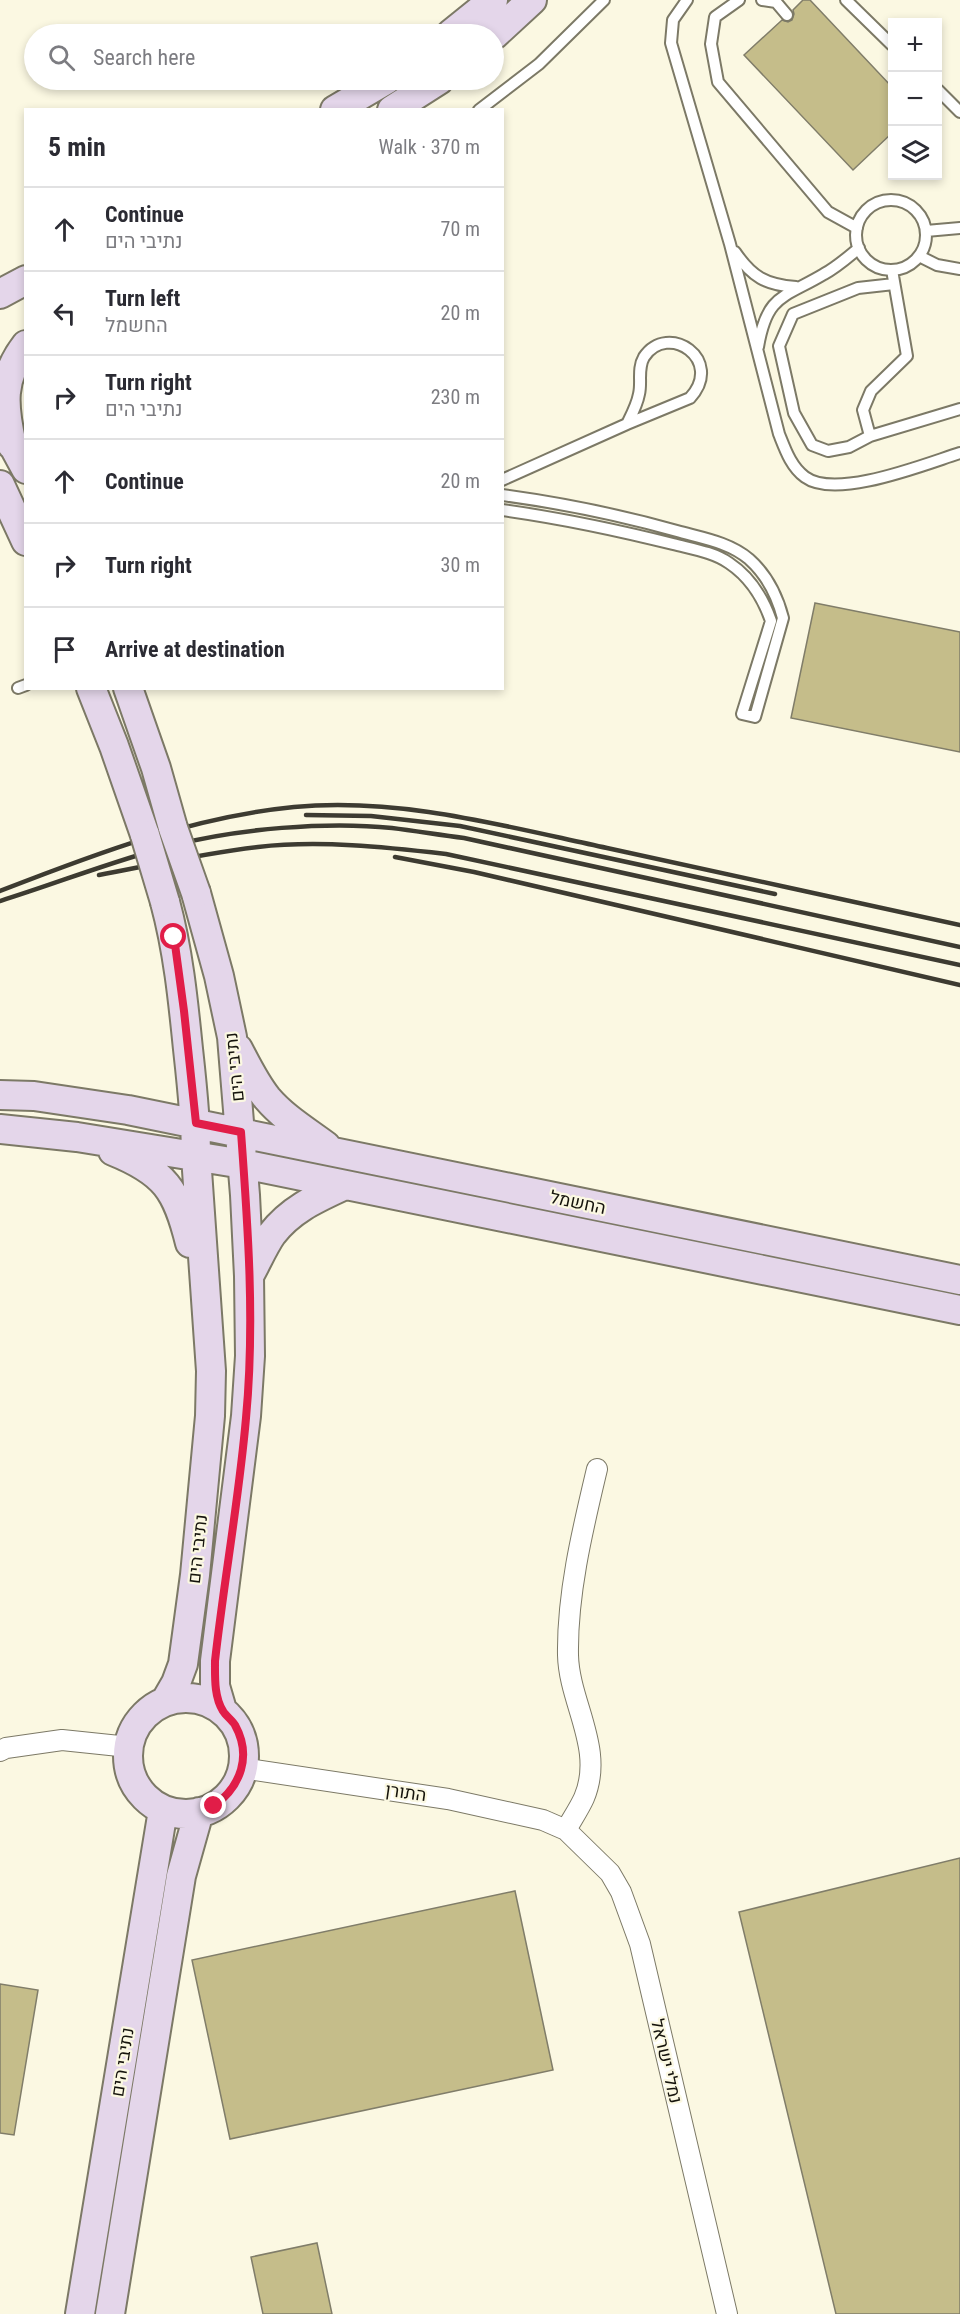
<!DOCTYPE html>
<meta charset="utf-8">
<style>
body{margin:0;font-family:"Roboto Condensed",Heebo,sans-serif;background:#f2f2f3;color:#2b2b33}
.controls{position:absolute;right:18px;top:18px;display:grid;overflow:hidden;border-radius:0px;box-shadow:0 3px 9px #0003}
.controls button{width:54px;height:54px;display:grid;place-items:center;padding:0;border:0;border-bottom:2px solid #e1e1e2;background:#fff;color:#2b2b33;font:30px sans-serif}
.stop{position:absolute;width:18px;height:18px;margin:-14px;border:4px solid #e11d48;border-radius:50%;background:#fff}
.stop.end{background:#e11d48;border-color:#fff;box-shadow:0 2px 6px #0008}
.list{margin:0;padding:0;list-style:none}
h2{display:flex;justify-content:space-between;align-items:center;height:78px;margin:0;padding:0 24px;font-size:26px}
h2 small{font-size:20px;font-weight:400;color:#7c7c81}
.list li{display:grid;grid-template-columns:39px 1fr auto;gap:18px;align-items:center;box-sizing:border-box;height:84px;padding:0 24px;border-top:2px solid #e1e1e2}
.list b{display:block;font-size:22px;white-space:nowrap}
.list p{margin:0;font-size:20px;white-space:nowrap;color:#7c7c81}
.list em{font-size:20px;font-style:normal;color:#7c7c81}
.icon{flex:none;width:33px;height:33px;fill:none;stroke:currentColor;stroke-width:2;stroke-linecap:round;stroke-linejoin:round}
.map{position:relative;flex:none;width:960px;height:2314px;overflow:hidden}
.search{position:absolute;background:#fff;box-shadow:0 3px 9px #0003;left:24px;top:24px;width:480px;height:66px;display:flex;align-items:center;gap:15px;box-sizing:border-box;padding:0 21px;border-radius:33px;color:#7c7c81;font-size:22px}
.panel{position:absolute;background:#fff;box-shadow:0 3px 9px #0003;left:24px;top:108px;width:480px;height:582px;border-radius:0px}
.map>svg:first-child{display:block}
.building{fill:#c5bd8a;stroke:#807d69;stroke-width:1.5}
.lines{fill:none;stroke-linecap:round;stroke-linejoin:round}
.lane-casing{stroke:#7c7966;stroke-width:14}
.street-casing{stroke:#7c7966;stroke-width:22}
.secondary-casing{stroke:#7c7966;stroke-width:32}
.lane{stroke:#fff;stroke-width:10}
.street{stroke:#fff;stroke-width:20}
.secondary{stroke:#e4d6ea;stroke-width:28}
.rail{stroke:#3d3b31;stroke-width:4.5}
.secondary-bridge-casing{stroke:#7c7966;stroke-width:32;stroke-linecap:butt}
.secondary-bridge{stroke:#e4d6ea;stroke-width:28}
.route{stroke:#e11d48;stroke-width:8}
.labels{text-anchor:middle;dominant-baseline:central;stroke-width:4.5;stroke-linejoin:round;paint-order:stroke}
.street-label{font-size:18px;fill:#15130c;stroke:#fbf8e2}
</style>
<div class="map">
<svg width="960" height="2314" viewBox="0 0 960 2314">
<rect width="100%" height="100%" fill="#fbf8e2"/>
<path class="building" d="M803 0H810L892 87V133L853 170 744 55 782 20 788 22 792 20 794 14 793 10Z
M815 603 960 632V752L791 718Z
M960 1858V2314H836L739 1912Z
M515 1891 553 2070 230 2139 192 1960Z
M0 1984 38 1990 14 2135 0 2133Z
M317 2243 332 2314H263L251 2257Z"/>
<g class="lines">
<g class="lane-casing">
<path id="lane" d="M687 0 673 20 671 43 730 244 779 434C785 449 791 467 805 477 836 500 925 464 960 453
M739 0 715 17 711 44 718 82 828 212 857 228
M762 0 776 2 787 15
M846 0 892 45
M938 90 960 112
M479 110 539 64 604 0
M856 235a35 35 0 1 1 70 0a35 35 0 1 1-70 0Z
M926 231 960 228
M735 252C752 277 766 285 796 287
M919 256 937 265 960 269
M892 270 907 356 871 391 863 410 870 436 849 447 828 451 812 445 794 413 779 346 793 314 858 288 894 284
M758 347C767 294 784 298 824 274 837 267 848 257 859 248
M870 436 960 409
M502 480 627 424 690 398C725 360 668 321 644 357 637 369 642 382 639 394 637 405 632 414 627 424
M502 495C562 503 620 515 677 531 702 538 729 542 749 559 767 575 777 595 783 618L755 717 742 714 771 621C763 598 750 577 729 563 713 552 692 549 673 544 617 530 560 518 502 510
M18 688 26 685"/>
</g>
<g class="street-casing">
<path id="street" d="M0 1751 6 1748 62 1740 129 1747
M242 1768 448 1799 543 1820 566 1830 610 1873 621 1892 640 1944 727 2314
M566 1830C572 1819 579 1809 584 1798 605 1749 569 1703 568 1655 567 1593 583 1528 597 1469"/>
</g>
<g class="secondary-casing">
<path id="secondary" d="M451 34 493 0
M494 35 532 0
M335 110 386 80
M392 110 439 80
M0 294 26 280
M4 428 26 469
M12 445C3 406 0 379 26 345
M0 485 26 541
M91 688 114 746 145 835
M128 688 156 768 173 828
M196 893 219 976 232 1037 245 1195 249 1276 250 1356 246 1416 215 1661V1686L222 1710
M165 902C178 950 183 999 188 1049 192 1085 196 1120 196 1156L211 1371 210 1416 195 1575 183 1664 176 1683 165 1702
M238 1049C247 1066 255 1083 267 1098 284 1118 306 1131 326 1146
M0 1095 34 1096 128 1110 960 1280
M0 1129 77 1137 243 1164 960 1310
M113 1151C165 1172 177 1190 190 1243
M249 1276C257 1262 263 1247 272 1234 291 1209 317 1198 345 1185
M128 1756a58 58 0 1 1 116 0a58 58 0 1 1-116 0Z
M80 2314 163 1810
M110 2314 181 1876 199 1812"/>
</g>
<use href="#lane" class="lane"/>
<use href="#street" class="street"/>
<use href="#secondary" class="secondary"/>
<path class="rail" d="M306 815 371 816 460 826 775 894
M395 857 474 872 960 985
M99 875C152 865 205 853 258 847 319 840 385 847 446 854L960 965
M0 891C95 854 192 817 294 807 400 797 504 826 607 848 725 874 842 899 960 925
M0 901C58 883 115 860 174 845 237 829 326 821 392 828 416 831 440 835 464 838L960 947"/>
<g class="secondary-bridge-casing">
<path id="secondary-bridge" d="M173 828 196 893
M145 835 165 902"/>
</g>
<use href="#secondary-bridge" class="secondary-bridge"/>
</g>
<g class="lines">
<path class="route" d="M174 937 184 1011 196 1123 241 1132C248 1227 255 1323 246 1418 239 1499 224 1580 215 1661 215 1677 214 1697 223 1711 226 1716 232 1720 235 1725 252 1756 241 1786 214 1806"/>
</g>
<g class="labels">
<g class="street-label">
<text transform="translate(234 1067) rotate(-96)">נתיבי הים</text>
<text transform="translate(578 1202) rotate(12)">החשמל</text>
<text transform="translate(197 1549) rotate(-84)">נתיבי הים</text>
<text transform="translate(406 1792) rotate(8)">התורן</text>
<text transform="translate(667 2061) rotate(77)">נמלי ישראל</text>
<text transform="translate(122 2062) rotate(-81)">נתיבי הים</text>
</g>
</g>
</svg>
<div class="controls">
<button>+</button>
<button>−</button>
<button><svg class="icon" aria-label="layers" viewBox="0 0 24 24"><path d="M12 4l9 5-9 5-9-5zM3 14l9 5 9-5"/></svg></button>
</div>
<div class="stop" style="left:174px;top:937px"></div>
<div class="stop end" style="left:214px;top:1806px"></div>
<div class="search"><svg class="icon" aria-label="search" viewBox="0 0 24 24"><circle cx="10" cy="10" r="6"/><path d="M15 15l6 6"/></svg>Search here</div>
<section class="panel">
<h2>5 min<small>Walk · 370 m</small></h2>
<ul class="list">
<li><svg class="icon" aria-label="ahead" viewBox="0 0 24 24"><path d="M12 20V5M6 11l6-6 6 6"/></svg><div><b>Continue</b><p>נתיבי הים</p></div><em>70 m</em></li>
<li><svg class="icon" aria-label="left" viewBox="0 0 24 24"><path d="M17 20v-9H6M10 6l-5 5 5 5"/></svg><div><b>Turn left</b><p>החשמל</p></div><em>20 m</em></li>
<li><svg class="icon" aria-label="right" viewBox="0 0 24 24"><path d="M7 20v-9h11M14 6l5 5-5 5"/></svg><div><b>Turn right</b><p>נתיבי הים</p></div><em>230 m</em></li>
<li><svg class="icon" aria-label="ahead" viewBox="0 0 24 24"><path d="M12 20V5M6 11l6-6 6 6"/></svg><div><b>Continue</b></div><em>20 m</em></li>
<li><svg class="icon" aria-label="right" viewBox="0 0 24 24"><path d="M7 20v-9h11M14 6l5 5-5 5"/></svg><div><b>Turn right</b></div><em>30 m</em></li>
<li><svg class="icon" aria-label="arrive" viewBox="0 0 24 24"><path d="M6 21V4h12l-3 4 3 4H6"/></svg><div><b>Arrive at destination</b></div></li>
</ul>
</section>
</div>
